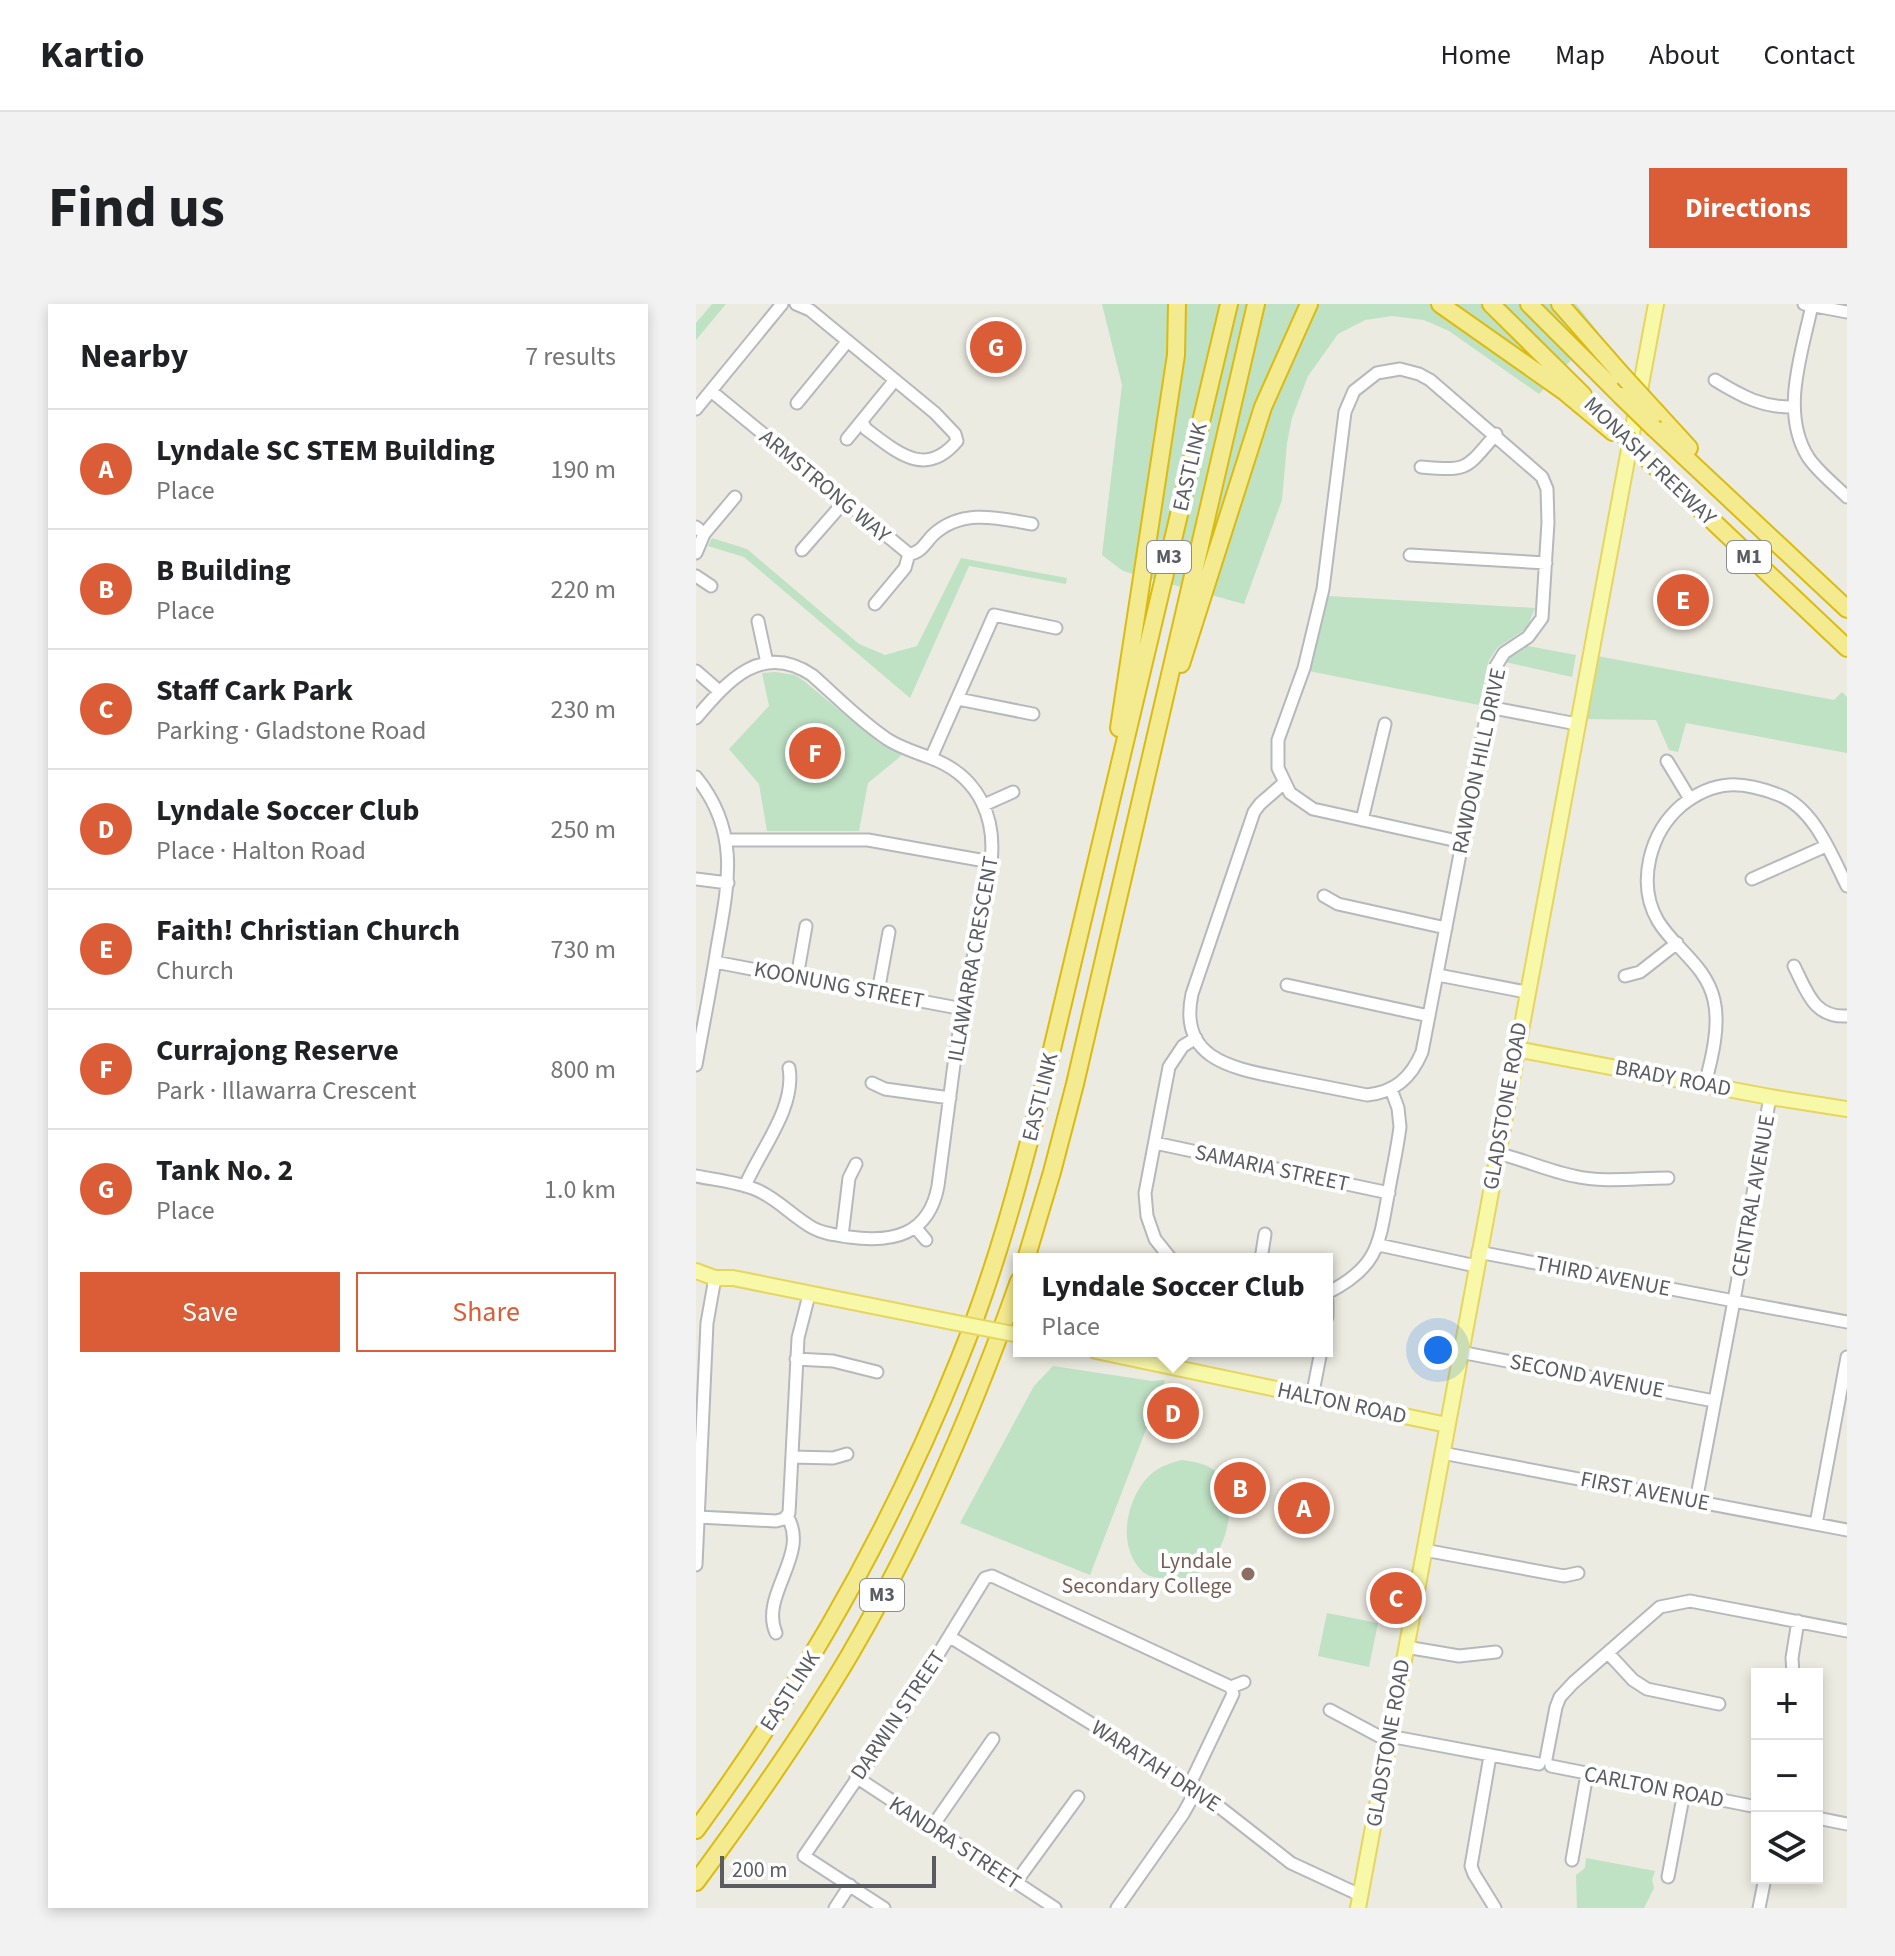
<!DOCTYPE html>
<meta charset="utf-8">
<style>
body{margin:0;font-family:"Source Sans 3",sans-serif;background:#f2f2f2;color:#202124}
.controls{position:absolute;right:24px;bottom:24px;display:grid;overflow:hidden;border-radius:0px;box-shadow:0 4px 12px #0003}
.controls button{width:72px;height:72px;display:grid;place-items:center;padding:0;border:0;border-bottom:2px solid #e0e0e0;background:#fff;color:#202124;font:40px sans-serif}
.scale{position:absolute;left:24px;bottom:20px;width:216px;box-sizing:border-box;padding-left:8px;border:4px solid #5a5c61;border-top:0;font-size:22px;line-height:28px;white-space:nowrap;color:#5a5c61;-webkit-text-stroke:6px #fff;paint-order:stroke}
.you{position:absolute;left:742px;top:1046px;width:28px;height:28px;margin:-20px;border:6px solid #fff;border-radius:50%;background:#1a73e8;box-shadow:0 0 0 12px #1a73e833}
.badge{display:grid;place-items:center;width:52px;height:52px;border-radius:50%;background:#db5d37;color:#fff;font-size:26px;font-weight:700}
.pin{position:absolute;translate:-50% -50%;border:4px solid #fff;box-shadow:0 2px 8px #0006}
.popup{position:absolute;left:317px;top:949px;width:320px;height:104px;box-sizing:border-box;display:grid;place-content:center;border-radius:0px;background:#fff;filter:drop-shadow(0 2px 6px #0005);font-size:26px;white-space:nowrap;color:#757577}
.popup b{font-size:30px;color:#202124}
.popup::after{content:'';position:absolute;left:50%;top:100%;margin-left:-16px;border:16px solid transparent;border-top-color:#fff}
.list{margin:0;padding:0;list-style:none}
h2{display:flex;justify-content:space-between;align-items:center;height:104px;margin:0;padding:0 32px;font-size:34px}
h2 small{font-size:26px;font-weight:400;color:#757577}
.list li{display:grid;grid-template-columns:52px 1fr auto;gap:24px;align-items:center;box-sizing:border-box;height:120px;padding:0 32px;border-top:2px solid #e0e0e0}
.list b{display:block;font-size:30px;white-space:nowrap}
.list p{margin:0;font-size:26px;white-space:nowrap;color:#757577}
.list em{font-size:26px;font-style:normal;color:#757577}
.actions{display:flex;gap:16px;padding:24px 32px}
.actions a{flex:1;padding:18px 0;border:2px solid #db5d37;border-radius:0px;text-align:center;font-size:28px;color:#db5d37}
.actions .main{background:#db5d37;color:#fff}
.icon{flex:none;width:44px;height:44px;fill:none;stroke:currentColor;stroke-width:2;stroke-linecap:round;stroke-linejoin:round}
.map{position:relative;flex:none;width:1151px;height:1604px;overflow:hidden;border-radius:0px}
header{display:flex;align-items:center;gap:48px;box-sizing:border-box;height:112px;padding:0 40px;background:#fff;border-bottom:2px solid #e0e0e0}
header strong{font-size:38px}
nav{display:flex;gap:44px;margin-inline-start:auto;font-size:28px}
.intro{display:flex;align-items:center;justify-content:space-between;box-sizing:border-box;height:192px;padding:0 48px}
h1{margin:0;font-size:56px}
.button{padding:20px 36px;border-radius:0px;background:#db5d37;color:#fff;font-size:28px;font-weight:700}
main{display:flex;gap:48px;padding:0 48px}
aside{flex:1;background:#fff;border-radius:0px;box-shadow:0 4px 12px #0003}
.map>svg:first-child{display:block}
.green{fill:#bfe1c4}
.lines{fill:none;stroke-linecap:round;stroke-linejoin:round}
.minor-casing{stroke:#b7b8bd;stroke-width:15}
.major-casing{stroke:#e6d55f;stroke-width:18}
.highway-casing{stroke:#dbbb11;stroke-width:20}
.minor{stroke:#fff;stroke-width:11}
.major{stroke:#f8f8a9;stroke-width:14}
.highway{stroke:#f4ea8f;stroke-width:16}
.major-bridge-casing{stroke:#e6d55f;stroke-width:18;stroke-linecap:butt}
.highway-bridge-casing{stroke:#dbbb11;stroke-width:20;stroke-linecap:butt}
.major-bridge{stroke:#f8f8a9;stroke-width:14}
.highway-bridge{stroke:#f4ea8f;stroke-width:16}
.education-dot{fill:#8d6e63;stroke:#fff;stroke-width:3}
.labels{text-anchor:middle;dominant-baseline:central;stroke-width:8;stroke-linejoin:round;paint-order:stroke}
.shield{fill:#fff;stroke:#8c8d90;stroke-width:2}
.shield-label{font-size:20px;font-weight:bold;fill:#5a5c61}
.street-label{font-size:22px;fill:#5a5c61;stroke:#fff}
.education-label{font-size:22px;fill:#785e54;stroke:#fff;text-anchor:end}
</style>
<header>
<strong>Kartio</strong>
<nav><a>Home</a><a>Map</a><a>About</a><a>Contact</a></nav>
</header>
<div class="intro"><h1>Find us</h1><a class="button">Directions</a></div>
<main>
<aside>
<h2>Nearby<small>7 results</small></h2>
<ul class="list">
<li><span class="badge">A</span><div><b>Lyndale SC STEM Building</b><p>Place</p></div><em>190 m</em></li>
<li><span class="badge">B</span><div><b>B Building</b><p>Place</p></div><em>220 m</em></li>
<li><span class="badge">C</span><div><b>Staff Cark Park</b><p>Parking · Gladstone Road</p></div><em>230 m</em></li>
<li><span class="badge">D</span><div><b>Lyndale Soccer Club</b><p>Place · Halton Road</p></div><em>250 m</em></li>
<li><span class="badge">E</span><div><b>Faith! Christian Church</b><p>Church</p></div><em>730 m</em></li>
<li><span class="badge">F</span><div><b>Currajong Reserve</b><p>Park · Illawarra Crescent</p></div><em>800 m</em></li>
<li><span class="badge">G</span><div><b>Tank No. 2</b><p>Place</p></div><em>1.0 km</em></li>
</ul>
<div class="actions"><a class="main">Save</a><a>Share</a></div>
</aside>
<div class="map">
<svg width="1151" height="1604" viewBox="0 0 1151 1604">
<rect width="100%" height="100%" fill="#ebebe1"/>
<path class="green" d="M16 0H30L0 36V19Z
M406 0H880L902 28 843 90 753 27 728 16 696 12 669 16 642 30 612 72 596 114 591 139 586 196 548 300 427 267 406 251 426 81Z
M16 234 51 245 163 340 189 351 221 342 265 254 371 274 370 280 273 262 214 394 48 253 12 242Z
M632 292 839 304 831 324 802 343 793 356 783 401 613 367Z
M827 341 880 351 876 373 809 358 815 349Z
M901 352 1138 396 1146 388 1151 393V449L990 419 982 448 973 446 960 416 888 415Z
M79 368 99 371 108 377 183 439 206 451 172 479 163 527H71L63 480 33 445 73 402 66 369Z
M357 1062 456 1077 469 1076 394 1271 264 1219 338 1082Z
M486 1156C499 1158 510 1159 520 1168 548 1192 529 1262 494 1273 489 1275 481 1274 476 1274 466 1275 454 1274 447 1268 420 1243 430 1195 453 1172 462 1163 474 1159 486 1156Z
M631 1309 682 1319 673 1363 622 1352Z
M890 1554 959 1567 956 1576 958 1584 948 1604H881L880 1571 889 1564Z"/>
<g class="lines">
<g class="minor-casing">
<path id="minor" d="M100 0 114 6 239 109 259 130 261 137C229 175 201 148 170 125L166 118
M1108 0 1151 8
M1116 1C1106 49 1084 108 1112 153 1122 168 1138 180 1151 193
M1019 76C1045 92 1067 104 1098 103
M15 87 213 250C225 249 229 239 237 231 266 204 302 214 336 220
M101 99 151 38
M0 105 86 0
M151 135 199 76
M725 163C773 167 769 166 800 130
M0 223 8 230 0 249
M8 230 39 193
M106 246 148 198
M714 251 850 259
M0 272 15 282
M179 300 209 264 213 250
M62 317 71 359
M0 367 23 387
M262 395 337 410
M792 403 881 420
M0 414C31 378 65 337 116 371 140 392 164 417 191 435 206 445 226 450 242 457 284 476 300 515 295 558L260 745 242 882C233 931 197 939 153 933 140 931 128 930 117 924 97 913 82 895 61 886 42 878 20 876 0 872
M235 454 298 311 360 324
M971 457 994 495
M0 473C45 528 32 581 21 644 15 683 7 722 0 761
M588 479 564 500 558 508 496 690C482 755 536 764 585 774 614 780 642 785 671 791 699 788 715 774 726 748L800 362 808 349 832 333 846 314 852 218 851 185 846 173 837 165 734 76 723 70 704 65 681 69 658 87 649 108 627 285 608 364 582 436V464L594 489 617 505 766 538
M288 501 317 488
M666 516 689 420
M30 536H172L295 558
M0 575 32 579
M1056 575 1130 542
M628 592 642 600 750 624
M19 658 267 705
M1098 662C1111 688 1118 714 1151 712
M742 671 830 688
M929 672 944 668 981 639
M101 673 110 622
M591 681 733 712
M182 688 193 628
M176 779 189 785 254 794
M1009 780C1016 754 1024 722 1018 696 1010 661 979 645 962 617 940 579 954 528 986 501 1019 475 1046 477 1083 491 1118 504 1135 550 1151 582
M459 839 693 889
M800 849C827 855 852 867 878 872 908 879 942 874 972 874
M49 882C64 846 100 804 93 764
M219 923 230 936
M146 932 153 874 160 860
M683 941 780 962
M782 948 1033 996
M475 955 459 935 451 912 449 889 473 763 487 742 500 734
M565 955 569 930
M631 989C681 964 683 942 692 891 696 868 701 846 704 823L702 804 695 785
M1039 991 1074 793
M631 997V1013
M1043 998 1151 1018
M764 1048 1018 1097
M100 1055 137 1057 181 1068
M616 1093 625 1047
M746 1149 1151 1226
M96 1153 137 1154 151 1150
M1000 1197 1037 1002
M2 1213 80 1217 88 1215 93 1209 102 1034 113 991
M1120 1220 1151 1053
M728 1246 868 1272 882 1269
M0 1261 11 1019 19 974
M80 1329C63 1291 115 1250 91 1212
M254 1333 494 1480 595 1559 664 1591
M710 1343 763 1352 800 1348
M912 1349 937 1376 951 1385 1023 1400
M1097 1370 1096 1354 1102 1317
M535 1383 548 1378
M634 1406 692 1437
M693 1432 843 1460
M794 1452 775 1562 778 1570 799 1604
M850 1455 860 1403 864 1393 877 1379 964 1303 994 1297 1151 1327
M855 1462 1061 1503
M160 1473 359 1604
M1121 1514 1151 1520
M236 1523 297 1435
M876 1556 891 1470
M972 1573 988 1488
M320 1578 382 1493
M139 1604 154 1581
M188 1604 108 1552 208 1406 289 1274 296 1272 535 1383 537 1390 494 1480
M421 1604 487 1510 501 1485
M1063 1604 1069 1574"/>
</g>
<g class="major-casing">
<path id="major" d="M820 745 1074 793 1151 805
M0 967 19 974H37L256 1018
M400 1047 751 1121
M662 1604 960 0"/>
</g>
<g class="highway-casing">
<path id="highway" d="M744 0 869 88 917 128
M795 0 887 91
M833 0 925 92
M864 0 928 73
M961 109 993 144
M959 125 1151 305
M949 153 1151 344
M485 360 567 103 613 0
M423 424 480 51 481 0
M330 955 356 868 379 780 560 0
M0 1526C106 1381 196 1223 263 1056 299 968 324 875 347 783L533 0
M0 1578C54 1505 106 1431 153 1352 223 1233 277 1107 323 977"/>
</g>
<use href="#minor" class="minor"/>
<use href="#major" class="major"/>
<use href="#highway" class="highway"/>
<g class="major-bridge-casing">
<path id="major-bridge" d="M256 1018 323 1031"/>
</g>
<g class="highway-bridge-casing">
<path id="highway-bridge" d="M928 73 961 109
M925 92 959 125
M920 123 949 153"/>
</g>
<use href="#major-bridge" class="major-bridge"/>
<use href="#highway-bridge" class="highway-bridge"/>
</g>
<circle class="education-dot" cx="552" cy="1270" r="8"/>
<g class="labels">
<g class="shield">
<rect x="451" y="237" width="44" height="32" rx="6"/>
<rect x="1031" y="237" width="44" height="32" rx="6"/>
<rect x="164" y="1275" width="44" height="32" rx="6"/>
</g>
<g class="shield-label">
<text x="473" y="253">M3</text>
<text x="1053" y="253">M1</text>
<text x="186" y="1291">M3</text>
</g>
<g class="street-label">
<text transform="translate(954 157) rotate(44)">MONASH FREEWAY</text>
<text transform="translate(494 163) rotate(-77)">EASTLINK</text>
<text transform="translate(129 182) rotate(40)">ARMSTRONG WAY</text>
<text transform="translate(783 457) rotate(-78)">RAWDON HILL DRIVE</text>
<text transform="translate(277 655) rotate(-80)">ILLAWARRA CRESCENT</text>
<text transform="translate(143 681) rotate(11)">KOONUNG STREET</text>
<text transform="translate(977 774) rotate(11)">BRADY ROAD</text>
<text transform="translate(344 793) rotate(-76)">EASTLINK</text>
<text transform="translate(809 802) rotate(-80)">GLADSTONE ROAD</text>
<text transform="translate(576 864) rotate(12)">SAMARIA STREET</text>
<text transform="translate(1057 892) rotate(-80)">CENTRAL AVENUE</text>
<text transform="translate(907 972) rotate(11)">THIRD AVENUE</text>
<text transform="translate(891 1072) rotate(11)">SECOND AVENUE</text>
<text transform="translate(646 1099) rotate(12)">HALTON ROAD</text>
<text transform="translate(949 1187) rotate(11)">FIRST AVENUE</text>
<text transform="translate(94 1387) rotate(-57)">EASTLINK</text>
<text transform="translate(202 1411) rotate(-56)">DARWIN STREET</text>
<text transform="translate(692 1439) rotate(-80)">GLADSTONE ROAD</text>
<text transform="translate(460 1462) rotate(33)">WARATAH DRIVE</text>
<text transform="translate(958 1483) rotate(11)">CARLTON ROAD</text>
<text transform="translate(259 1539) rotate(33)">KANDRA STREET</text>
</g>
<g class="education-label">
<text x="536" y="1257">Lyndale<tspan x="536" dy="25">Secondary College</tspan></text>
</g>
</g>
</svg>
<div class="controls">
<button>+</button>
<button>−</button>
<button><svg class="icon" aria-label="layers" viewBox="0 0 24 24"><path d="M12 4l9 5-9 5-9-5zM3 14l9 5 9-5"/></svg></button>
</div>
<div class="scale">200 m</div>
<div class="you"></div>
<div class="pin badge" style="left:608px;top:1204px">A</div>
<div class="pin badge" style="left:544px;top:1184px">B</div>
<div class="pin badge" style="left:700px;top:1294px">C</div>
<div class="pin badge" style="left:477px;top:1109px">D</div>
<div class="popup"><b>Lyndale Soccer Club</b>Place</div>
<div class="pin badge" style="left:987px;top:296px">E</div>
<div class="pin badge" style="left:119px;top:449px">F</div>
<div class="pin badge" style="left:300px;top:43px">G</div>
</div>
</main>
